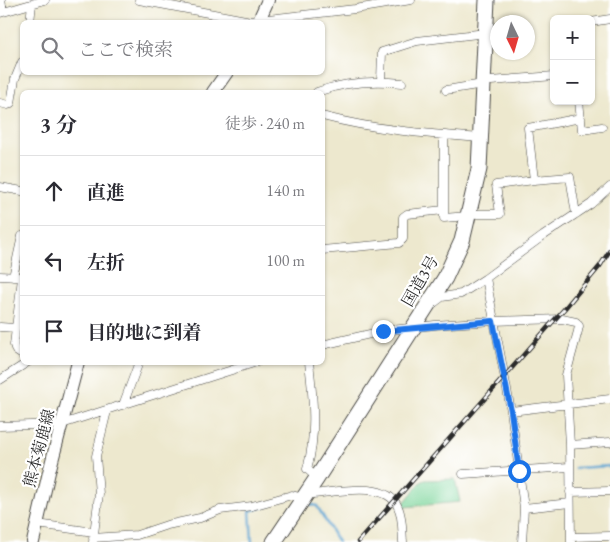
<!DOCTYPE html>
<html lang="ja">
<meta charset="utf-8">
<style>
body{margin:0;font-family:"EB Garamond","Noto Serif JP",serif;background:#f2f2f3;color:#2b2b33}
.controls{position:absolute;right:15px;top:15px;display:grid;overflow:hidden;border-radius:8px;box-shadow:0 1px 4px #0004}
.controls button{width:45px;height:45px;display:grid;place-items:center;padding:0;border:0;border-bottom:1px solid #e1e1e2;background:#fff;color:#2b2b33;font:25px sans-serif}
.compass{position:absolute;left:490px;top:15px;width:45px;height:45px;border-radius:50%;background:#fff;box-shadow:0 1px 4px #0004;rotate:175deg}
.stop{position:absolute;width:15px;height:15px;margin:-11px;border:4px solid #1a73e8;border-radius:50%;background:#fff}
.stop.end{background:#1a73e8;border-color:#fff;box-shadow:0 1px 5px #0008}
.list{margin:0;padding:0;list-style:none}
h2{display:flex;justify-content:space-between;align-items:center;height:65px;margin:0;padding:0 20px;font-size:21px}
h2 small{font-size:16px;font-weight:400;color:#7c7c81}
.list li{display:grid;grid-template-columns:32px 1fr auto;gap:15px;align-items:center;box-sizing:border-box;height:70px;padding:0 20px;border-top:1px solid #e1e1e2}
.list b{display:block;font-size:19px;white-space:nowrap}
.list em{font-size:16px;font-style:normal;color:#7c7c81}
.icon{flex:none;width:28px;height:28px;fill:none;stroke:currentColor;stroke-width:2;stroke-linecap:round;stroke-linejoin:round}
.map{position:relative;flex:none;width:610px;height:542px;overflow:hidden}
.search{position:absolute;background:#fff;box-shadow:0 1px 4px #0004;left:20px;top:20px;width:305px;height:55px;display:flex;align-items:center;gap:12px;box-sizing:border-box;padding:0 18px;border-radius:8px;color:#7c7c81;font-size:19px}
.panel{position:absolute;background:#fff;box-shadow:0 1px 4px #0004;left:20px;top:90px;width:305px;height:275px;border-radius:8px}
.map>svg:first-child{display:block}
.green{fill:#7ed69b;stroke:#548063}
.lines{fill:none;stroke-linecap:round;stroke-linejoin:round}
.stream{stroke:#58a2d0;stroke-width:2.5}
.street-casing{stroke:#484743;stroke-width:9}
.primary-casing{stroke:#484743;stroke-width:14}
.highway-casing{stroke:#484743;stroke-width:17}
.street{stroke:#fff;stroke-width:8}
.primary{stroke:#fff;stroke-width:12}
.highway{stroke:#fff;stroke-width:15}
.rail-casing{stroke:#2b2b2b;stroke-width:4.5}
.rail{stroke:#fff;stroke-width:2.5;stroke-dasharray:8;stroke-linecap:butt}
.route{stroke:#1a73e8;stroke-width:6}
.labels{text-anchor:middle;dominant-baseline:central;stroke-width:4.5;stroke-linejoin:round;paint-order:stroke}
.street-label{font-size:16px;fill:#2b2b2b;stroke:#fff}
</style>
<div class="map">
<svg width="610" height="542" viewBox="0 0 610 542">
<rect width="100%" height="100%" fill="#fff"/>
<filter id="ink" filterUnits="userSpaceOnUse"><feTurbulence type="fractalNoise" baseFrequency=".02" numOctaves="2"/><feDisplacementMap in="SourceGraphic" scale="10" xChannelSelector="R" yChannelSelector="G"/><feConvolveMatrix kernelMatrix="1 2 1 2 8 2 1 2 1" color-interpolation-filters="sRGB"/></filter>
<filter id="wash" filterUnits="userSpaceOnUse"><feTurbulence type="fractalNoise" baseFrequency=".0096" numOctaves="4" result="noise"/><feDisplacementMap in="SourceGraphic" scale="20" xChannelSelector="R" yChannelSelector="G"/><feGaussianBlur stdDeviation="1.12" result="paint"/><feColorMatrix in="noise" values="0 0 0 0 0 0 0 0 0 0 0 0 0 0 0 0 0 1.4 0 .05"/><feComposite in="paint" operator="in"/></filter>
<g filter="url(#wash)">
<rect width="100%" height="100%" fill="#ede8ce"/>
<path class="green" d="M455 479 460 502 404 507 403 504 421 482 425 480Z"/>
<g class="lines">
<path class="stream" d="M575 468 610 466
M306 503 317 506 338 542
M252 542 250 511 269 505"/>
</g>
</g>
<g filter="url(#ink)">
<g class="lines">
<g class="street-casing">
<path id="street" d="M1 0 3 12
M139 0 251 21 355 9 411 0
M0 13 45 0
M30 22 32 4
M591 22 610 19
M381 81 382 52 417 41 486 33
M491 81 554 76
M446 90 483 84
M317 92C344 82 373 80 402 83
M579 101 582 130 602 127
M0 103 8 105 11 103 15 79 22 62
M322 116C375 130 428 134 481 138
M444 136V210
M534 180 528 128 581 118
M0 187 22 191
M477 214H500L496 185 534 180 570 177 576 214
M322 250 399 243 403 239V217L407 214 444 210V218L468 216
M0 276 18 277
M13 277 22 236
M22 278 14 345 16 351 22 355
M486 278 511 411 524 508 522 542
M434 303 442 297 461 294 486 278 543 236 591 204 610 187
M0 327 15 328
M322 345 383 331 435 325 493 321 562 319 576 322 579 326 578 331 566 375 570 445 571 542
M309 362C313 397 317 435 307 469L317 478
M0 380 28 362
M123 405 139 362
M511 411 610 399
M0 426 62 424 257 362
M570 445 610 442
M463 474 569 467
M570 492 610 491
M313 494C336 492 387 480 398 507 403 517 402 531 403 542
M524 508 570 503
M37 524 94 532
M571 537 610 536
M93 538 137 535 167 525 200 518 220 510 252 506 292 495 303 498
M93 542 99 494 96 456 107 411"/>
</g>
<g class="primary-casing">
<path id="primary" d="M258 22 268 0
M213 92 227 72
M33 542 49 472 78 362"/>
</g>
<g class="highway-casing">
<path id="highway" d="M274 542 317 478 445 278 462 241 479 169 487 0"/>
</g>
<use href="#street" class="street"/>
<use href="#primary" class="primary"/>
<use href="#highway" class="highway"/>
<g class="rail-casing">
<path id="rail" d="M358 542 565 308 600 266 610 250"/>
</g>
<use href="#rail" class="rail"/>
</g>
</g>
<g class="lines" filter="url(#ink)">
<path class="route" d="M383 331 493 321 511 411 519 471"/>
</g>
<g class="labels">
<g class="street-label">
<text transform="translate(420 281) rotate(-60)">国道3号</text>
<text transform="translate(39 448) rotate(-75)">熊本菊鹿線</text>
</g>
</g>
</svg>
<div class="controls">
<button>+</button>
<button>−</button>
</div>
<svg class="compass" viewBox="-18 -18 36 36"><path d="M0-13l5 13h-10z" fill="#e53935"/><path d="M0 13l5-13h-10z" fill="#7c7c81"/></svg>
<div class="stop" style="left:519px;top:471px"></div>
<div class="stop end" style="left:383px;top:331px"></div>
<div class="search"><svg class="icon" aria-label="search" viewBox="0 0 24 24"><circle cx="10" cy="10" r="6"/><path d="M15 15l6 6"/></svg>ここで検索</div>
<section class="panel">
<h2>3 分<small>徒歩 · 240 m</small></h2>
<ul class="list">
<li><svg class="icon" aria-label="ahead" viewBox="0 0 24 24"><path d="M12 20V5M6 11l6-6 6 6"/></svg><div><b>直進</b></div><em>140 m</em></li>
<li><svg class="icon" aria-label="left" viewBox="0 0 24 24"><path d="M17 20v-9H6M10 6l-5 5 5 5"/></svg><div><b>左折</b></div><em>100 m</em></li>
<li><svg class="icon" aria-label="arrive" viewBox="0 0 24 24"><path d="M6 21V4h12l-3 4 3 4H6"/></svg><div><b>目的地に到着</b></div></li>
</ul>
</section>
</div>
